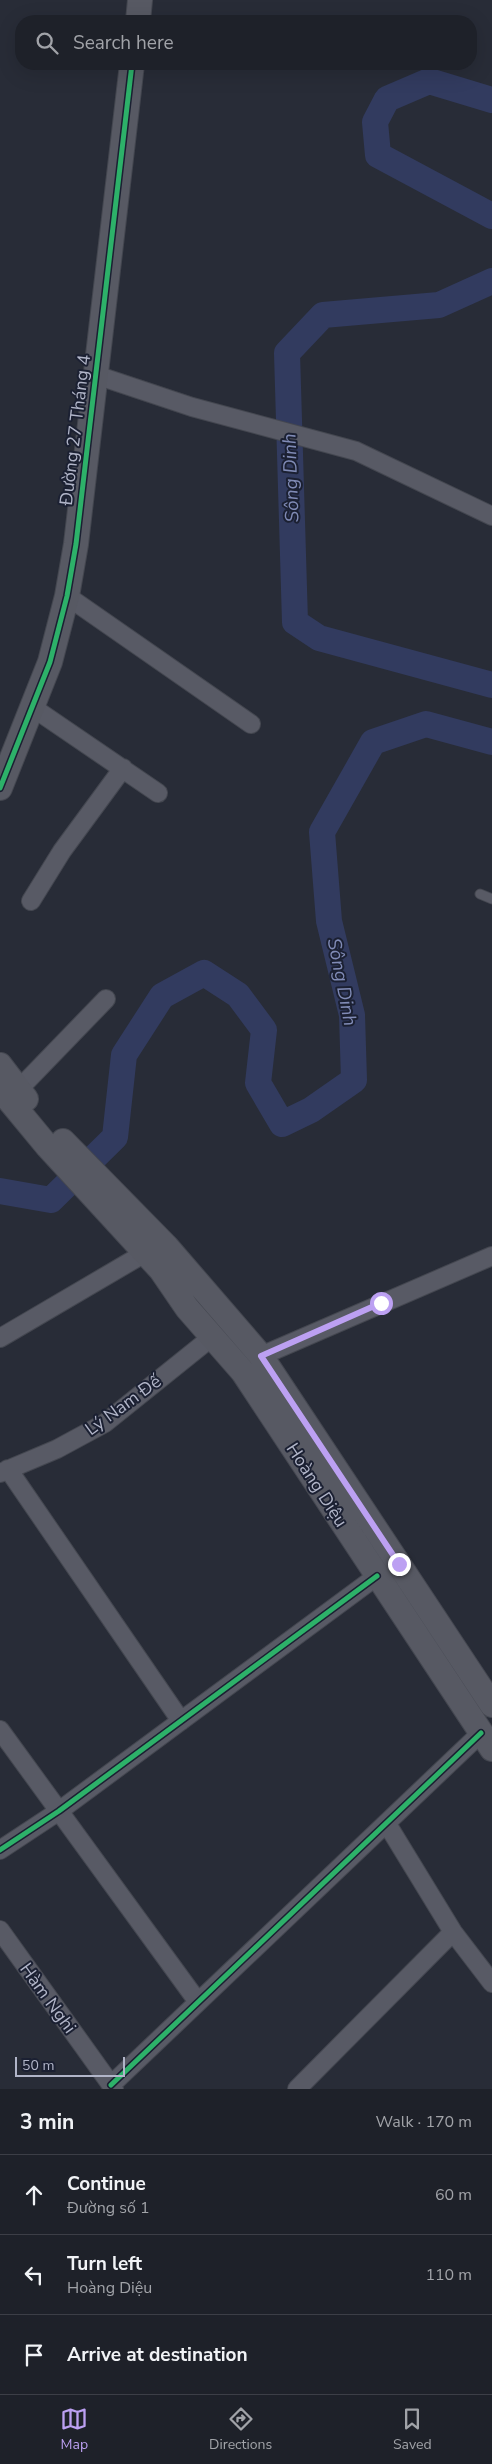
<!DOCTYPE html>
<meta charset="utf-8">
<style>
body{margin:0;font-family:"Nunito Sans",sans-serif;background:#262931;color:#f1f3f6}
.scale{position:absolute;left:15px;bottom:12px;width:110px;box-sizing:border-box;padding-left:5px;border:2px solid #b1b5c8;border-top:0;font-size:14px;line-height:18px;white-space:nowrap;color:#b1b5c8;-webkit-text-stroke:4px #1b2032;paint-order:stroke}
.stop{position:absolute;width:15px;height:15px;margin:-11px;border:4px solid #bca0f2;border-radius:50%;background:#fff}
.stop.end{background:#bca0f2;border-color:#fff;box-shadow:0 1px 5px #0008}
.list{margin:0;padding:0;list-style:none}
h2{display:flex;justify-content:space-between;align-items:center;height:65px;margin:0;padding:0 20px;font-size:21px}
h2 small{font-size:16px;font-weight:400;color:#a1a3a8}
.list li{display:grid;grid-template-columns:32px 1fr auto;gap:15px;align-items:center;box-sizing:border-box;height:80px;padding:0 20px;border-top:1px solid #3c3e46}
.list b{display:block;font-size:19px;white-space:nowrap}
.list p{margin:0;font-size:16px;white-space:nowrap;color:#a1a3a8}
.list em{font-size:16px;font-style:normal;color:#a1a3a8}
.icon{flex:none;width:28px;height:28px;fill:none;stroke:currentColor;stroke-width:2;stroke-linecap:round;stroke-linejoin:round}
.map{position:relative;flex:none;width:492px;height:2089px;overflow:hidden}
.search{position:absolute;background:#1e2129;box-shadow:0 5px 20px #0002;left:15px;right:15px;top:15px;height:55px;display:flex;align-items:center;gap:12px;box-sizing:border-box;padding:0 18px;border-radius:20px;color:#a1a3a8;font-size:19px}
.sheet{height:305px;background:#1e2129}
nav{display:flex;justify-content:space-around;align-items:center;box-sizing:border-box;height:70px;border-top:1px solid #3c3e46;background:#1e2129;font-size:14px;color:#a1a3a8}
nav a{display:grid;justify-items:center;gap:2px}
nav .on{color:#bca0f2}
.map>svg:first-child{display:block}
.lines{fill:none;stroke-linecap:round;stroke-linejoin:round}
.river{stroke:#323b5f;stroke-width:26}
.lane-casing{stroke:#444750;stroke-width:11}
.street-casing{stroke:#444750;stroke-width:20}
.secondary-casing{stroke:#444750;stroke-width:26}
.lane{stroke:#585a65;stroke-width:9}
.street{stroke:#585a65;stroke-width:18}
.secondary{stroke:#575963;stroke-width:24}
.cycleway-casing{stroke:#1b2032;stroke-width:8}
.cycleway{stroke:#2db169;stroke-width:5}
.route{stroke:#bca0f2;stroke-width:6}
.labels{text-anchor:middle;dominant-baseline:central;stroke-width:4;stroke-linejoin:round;paint-order:stroke}
.street-label{font-size:18px;fill:#b1b5c8;stroke:#1b2032}
.water-label{font-size:19px;font-style:italic;fill:#808bb6;stroke:#1b2032}
</style>
<div class="map">
<svg width="492" height="2089" viewBox="0 0 492 2089">
<rect width="100%" height="100%" fill="#282c37"/>
<g class="lines">
<path class="river" d="M492 100 429 81 387 99 375 122 378 155 492 216
M492 281 439 305 323 315 287 353 295 622 319 638 492 685
M0 1191 51 1200 115 1137 124 1055 162 996 204 973 238 995 264 1030 258 1083 282 1124 311 1110 354 1080 352 1015 329 921 322 832 373 742 426 724 492 742"/>
<g class="lane-casing">
<path id="lane" d="M480 894 492 899"/>
</g>
<g class="street-casing">
<path id="street" d="M96 375 192 407 356 451 492 516
M67 596 251 724
M32 707 158 793
M31 901 62 851 123 768
M18 1090 106 999
M0 1338 145 1253
M261 1356 492 1256
M8 1469 181 1721
M0 1473 57 1449 105 1423 212 1337
M0 1730 198 2002
M387 1824 453 1932 492 1983
M0 1850 59 1811 377 1576
M0 1930 114 2089
M111 2085 481 1733
M297 2089 453 1932"/>
</g>
<g class="secondary-casing">
<path id="secondary" d="M138 21 140 0
M0 788 50 662 67 596 76 544 132 64
M0 1065 26 1099
M0 1089 48 1147 161 1270 187 1308 243 1372 492 1749
M63 1141 167 1247 261 1356 492 1705"/>
</g>
<use href="#lane" class="lane"/>
<use href="#street" class="street"/>
<use href="#secondary" class="secondary"/>
<g class="cycleway-casing">
<path id="cycleway" d="M0 788 50 662 67 596 76 544 132 64
M0 1850 59 1811 377 1576
M111 2085 481 1733"/>
</g>
<use href="#cycleway" class="cycleway"/>
</g>
<g class="lines">
<path class="route" d="M381 1303 261 1356 399 1564"/>
</g>
<g class="labels">
<g class="street-label">
<text transform="translate(75 430) rotate(-83)">Đường 27 Tháng 4</text>
<text transform="translate(123 1405) rotate(-36)">Lý Nam Đế</text>
<text transform="translate(317 1485) rotate(57)">Hoàng Diệu</text>
<text transform="translate(48 1998) rotate(54)">Hàm Nghi</text>
</g>
<g class="water-label">
<text transform="translate(291 478) rotate(-92)">Sông Dinh</text>
<text transform="translate(342 982) rotate(79)">Sông Dinh</text>
</g>
</g>
</svg>
<div class="scale">50 m</div>
<div class="stop" style="left:381px;top:1303px"></div>
<div class="stop end" style="left:399px;top:1564px"></div>
<div class="search"><svg class="icon" aria-label="search" viewBox="0 0 24 24"><circle cx="10" cy="10" r="6"/><path d="M15 15l6 6"/></svg>Search here</div>
</div>
<section class="sheet">
<h2>3 min<small>Walk · 170 m</small></h2>
<ul class="list">
<li><svg class="icon" aria-label="ahead" viewBox="0 0 24 24"><path d="M12 20V5M6 11l6-6 6 6"/></svg><div><b>Continue</b><p>Đường số 1</p></div><em>60 m</em></li>
<li><svg class="icon" aria-label="left" viewBox="0 0 24 24"><path d="M17 20v-9H6M10 6l-5 5 5 5"/></svg><div><b>Turn left</b><p>Hoàng Diệu</p></div><em>110 m</em></li>
<li><svg class="icon" aria-label="arrive" viewBox="0 0 24 24"><path d="M6 21V4h12l-3 4 3 4H6"/></svg><div><b>Arrive at destination</b></div></li>
</ul>
</section>
<nav>
<a class="on"><svg class="icon" aria-label="map" viewBox="0 0 24 24"><path d="M3 6l6-2 6 2 6-2v14l-6 2-6-2-6 2zM9 4v14M15 6v14"/></svg>Map</a>
<a><svg class="icon" aria-label="directions" viewBox="0 0 24 24"><path d="M12 3l9 9-9 9-9-9zM9 14v-3h6M13 9l2 2-2 2"/></svg>Directions</a>
<a><svg class="icon" aria-label="saved" viewBox="0 0 24 24"><path d="M7 4h10v16l-5-4-5 4z"/></svg>Saved</a>
</nav>
